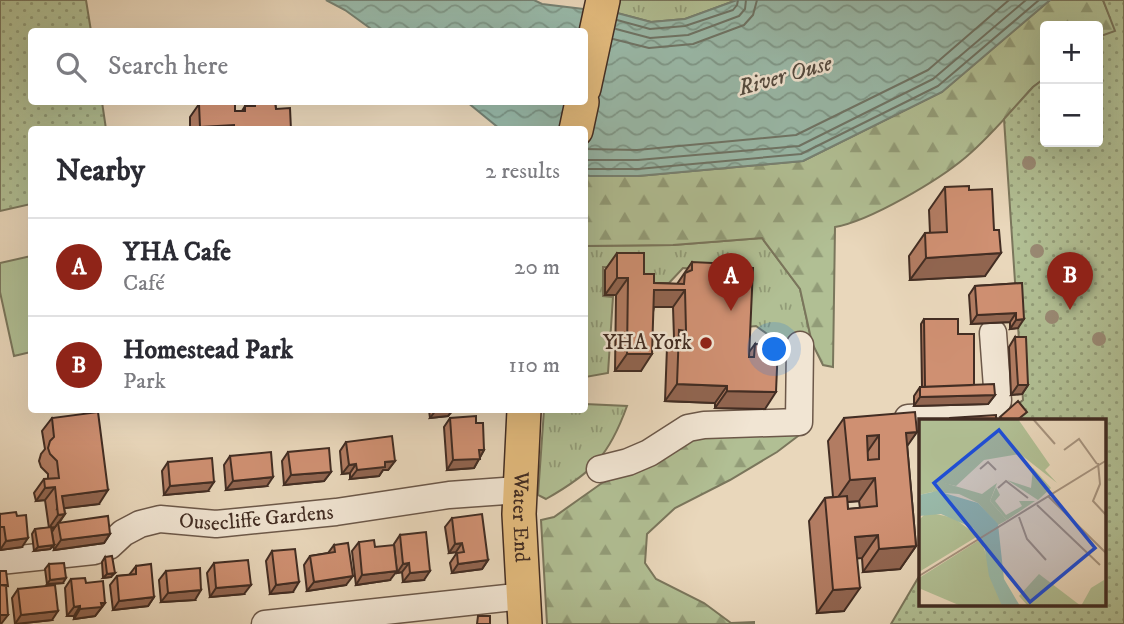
<!DOCTYPE html>
<meta charset="utf-8">
<style>
body{margin:0;font-family:"IM FELL DW Pica",serif;background:#f2f2f3;color:#2b2b33}
.controls{position:absolute;right:21px;top:21px;display:grid;overflow:hidden;border-radius:7px;box-shadow:0 7px 28px #0002}
.controls button{width:63px;height:63px;display:grid;place-items:center;padding:0;border:0;border-bottom:2px solid #e1e1e2;background:#fff;color:#2b2b33;font:35px sans-serif}
.you{position:absolute;left:775px;top:350px;width:24px;height:24px;margin:-18px;border:5px solid #fff;border-radius:50%;background:#1a73e8;box-shadow:0 0 0 10px #1a73e833}
.badge{display:grid;place-items:center;width:46px;height:46px;border-radius:50%;background:#8f2418;color:#fff;font-size:23px;font-weight:700}
.pin{position:absolute;translate:-50% -58px;filter:drop-shadow(0 2px 4px #0008)}
.pin::after{content:'';position:absolute;top:37px;width:24px;height:21px;background:inherit;clip-path:polygon(0 0,100% 0,50% 100%)}
.list{margin:0;padding:0;list-style:none}
h2{display:flex;justify-content:space-between;align-items:center;height:91px;margin:0;padding:0 28px;font-size:30px}
h2 small{font-size:23px;font-weight:400;color:#7c7c81}
.list li{display:grid;grid-template-columns:46px 1fr auto;gap:21px;align-items:center;box-sizing:border-box;height:98px;padding:0 28px;border-top:2px solid #e1e1e2}
.list b{display:block;font-size:26px;white-space:nowrap}
.list p{margin:0;font-size:23px;white-space:nowrap;color:#7c7c81}
.list em{font-size:23px;font-style:normal;color:#7c7c81}
.icon{flex:none;width:38px;height:38px;fill:none;stroke:currentColor;stroke-width:2;stroke-linecap:round;stroke-linejoin:round}
.map{position:relative;flex:none;width:1124px;height:624px;overflow:hidden}
.search{position:absolute;background:#fff;box-shadow:0 7px 28px #0002;left:28px;top:28px;width:560px;height:77px;display:flex;align-items:center;gap:18px;box-sizing:border-box;padding:0 24px;border-radius:7px;color:#7c7c81;font-size:26px}
.panel{position:absolute;background:#fff;box-shadow:0 7px 28px #0002;left:28px;top:126px;width:560px;height:287px;border-radius:7px}
.map>svg:first-child{display:block}
.grass{fill:url(#grass-tufts);stroke:#7a765c;stroke-width:2}
.forest{fill:url(#forest-firs);stroke:#7a765c;stroke-width:2}
.park{fill:url(#park-dots);stroke:#7a765c;stroke-width:2}
.pitch{fill:#b1bf94;stroke:#7a765c;stroke-width:2}
.water{fill:url(#water-waves);stroke:#768274;stroke-width:2}
.lines{fill:none;stroke-linecap:round;stroke-linejoin:round}
.shore{stroke:#6e7466;stroke-width:2}
.minor-casing{stroke:#6c5849;stroke-width:29}
.major-casing{stroke:#422d23;stroke-width:36}
.minor{stroke:#f1e5d3;stroke-width:26}
.major{stroke:#e4bc7e;stroke-width:33}
.tree{fill:#998974}
.wall{fill:#b27c62;stroke:#422d23;stroke-width:2;fill-rule:evenodd}
.shaded-wall{fill:#916550;stroke:#422d23;stroke-width:2}
.building{fill:#cf9072;stroke:#422d23;stroke-width:2;fill-rule:evenodd}
.poi-dot{fill:#8f2418;stroke:#f1e5d3;stroke-width:2.5}
.labels{text-anchor:middle;dominant-baseline:central;stroke-width:5;stroke-linejoin:round;paint-order:stroke}
.poi-label{font-size:21px;fill:#422d23;stroke:#f1e5d3;text-anchor:end}
.street-label{font-size:21px;fill:#422d23;stroke:#f1e5d3}
.water-label{font-size:23px;font-style:italic;fill:#53493e;stroke:#f1e5d3}
.inset-road{fill:none;stroke:#a6937e;stroke-width:2}
.view{fill:#1d4ed8;fill-opacity:0.15;stroke:#1d4ed8;stroke-width:3.5}
.inset-edge{fill:none;stroke:#422d23;stroke-width:3.5}
</style>
<div class="map">
<svg width="1124" height="624" viewBox="0 0 1124 624">
<defs>
<pattern id="grass-tufts" width="24" height="20" patternUnits="userSpaceOnUse" patternTransform="scale(1.75)"><rect width="24" height="20" fill="#b1bf94"/><path d="M3 7l-1-3M5 7V3M7 7l1-3M15 17l-1-3M17 17v-4M19 17l1-3" fill="none" stroke="#929c78"/></pattern>
<pattern id="forest-firs" width="22" height="20" patternUnits="userSpaceOnUse" patternTransform="scale(1.75)"><rect width="22" height="20" fill="#b1bf94"/><path d="M5 1l3.5 6h-7zM16 11l3.5 6h-7z" fill="#929c78"/></pattern>
<pattern id="park-dots" width="8" height="8" patternUnits="userSpaceOnUse" patternTransform="scale(1.75)"><rect width="8" height="8" fill="#b1bf94"/><path d="M2 2h.1M6 6h.1" fill="none" stroke="#929c78" stroke-width="1.8" stroke-linecap="round"/></pattern>
<pattern id="water-waves" width="16" height="10" patternUnits="userSpaceOnUse" patternTransform="scale(1.75)"><rect width="16" height="10" fill="#99baaa"/><path d="M0 5q4-4 8 0t8 0" fill="none" stroke="#7e988a"/></pattern>
</defs>
<rect width="100%" height="100%" fill="#e9d7bb"/>
<filter id="stains"><feTurbulence type="fractalNoise" baseFrequency=".00286" numOctaves="4"/><feColorMatrix values="0 0 0 0 .2 0 0 0 0 .09 0 0 0 0 .02 0 0 0 .5 -.17"/></filter>
<radialGradient id="worn" r=".72"><stop offset=".6" stop-color="#630" stop-opacity="0"/><stop offset="1" stop-color="#630" stop-opacity=".3"/></radialGradient>
<path class="grass" d="M620 0H737L685 19 651 22 617 13Z
M762 238 800 289 812 343 777 341 756 326 747 327 735 271 683 268 669 283 642 284 641 268 603 267V296L613 297 608 373 585 377V383V246L673 245Z
M585 404 627 406C609 456 592 473 546 499L538 495 544 410H584Z"/>
<path class="forest" d="M1050 0H1103L1118 36 1098 39V26H1045V78L1033 87C1012 110 991 136 966 157 939 180 870 221 835 227L833 367 823 365 812 343 800 289 762 238 673 245 585 246V175L638 176 803 161 942 92Z
M712 432 802 433 777 452 730 480 675 508 647 534 645 563 656 579 704 603 731 623 754 622V624H547L541 520 554 517 602 483 688 439Z"/>
<path class="park" d="M0 0H86L91 31 32 32V102H102L106 129 32 130 31 204 0 211Z
M1103 0H1124V624H891L921 573V605H1105V421H997L1023 400 1004 119 1033 87 1045 78V142H1098V37L1115 31Z"/>
<path class="pitch" d="M31 256V352L14 356 0 292V263Z"/>
<path class="water" d="M326 0H534L542 4 617 13 651 22 685 19 737 0H1050L942 92 803 161 638 176H590L585 175 584 130 500 129 467 102H584V32L374 31 345 10Z"/>
<g class="lines">
<path class="shore" d="M617 20 650 29 685 26 733 10 737 5 738 0
M616 29 650 38 688 35 739 16 745 9 746 0
M613 39 649 48 693 44 744 25 753 15 757 0
M584 149 637 150 796 135 928 70 1009 0
M584 160H638L799 146 933 79 1026 0
M584 169H638L801 154 938 86 1039 0"/>
<g class="minor-casing">
<g id="minor">
<path d="M908 418 983 414 992 410 998 401 993 333"/>
<path d="M600 469 628 462 649 453 688 428 704 425 799 422 800 345"/>
<path id="s1" d="M0 561 94 551 109 546 123 533 140 524 160 519 216 524 336 512 449 495 519 490"/>
<path d="M265 624 524 596"/>
</g>
</g>
<g class="major-casing">
<g id="major">
<path d="M584 88 603 0"/>
<path d="M576 130 582 102"/>
<path id="s2" d="M524 410 519 514 525 624"/>
</g>
</g>
<use href="#minor" class="minor"/>
<use href="#major" class="major"/>
</g>
<g class="tree">
<circle cx="1029" cy="163" r="7"/>
<circle cx="1037" cy="251" r="7"/>
<circle cx="1052" cy="317" r="7"/>
<circle cx="1099" cy="339" r="7"/>
</g>
<path class="wall" d="M254 102H275L276 109 291 130H178L179 128 190 127V117L199 104 235 111H242L245 106H251Z
M945 187 969 190 994 230 985 276 910 280 909 256 925 233H930L929 210Z
M617 253 644 274 654 283 677 284 692 262 749 352 755 344 765 409 715 408V403L665 401 667 347 674 338 673 307H654L641 371H615L616 295H605V270Z
M1022 283 1018 328 1010 329V322L971 324 969 295 975 286Z
M924 319 958 334 974 385 995 395 988 404 914 406V396L920 387H922L921 324Z
M1015 337 1028 385 1022 394 1011 395 1009 347Z
M429 410H453L448 416 430 418Z
M52 418 99 504 64 508 65 514 59 523 110 534 104 543 54 550 52 532 55 527 51 528 54 545 50 549 34 551 32 534 35 529 49 528 45 500 36 501 34 493 44 479H48V474L41 467 39 461 41 454 45 449 42 431Z
M450 418 476 423 484 450 474 468 447 470 444 427Z
M844 418 917 432 907 445 916 546 900 569 863 572 862 558H857L844 611 817 613 809 521 825 498 833 497 828 441ZM859 501 860 508 848 509 847 502Z
M921 433V455L919 435Z
M346 442 395 461 388 470H383L379 476 350 479V473L342 474 340 451Z
M288 452 331 472 324 481 284 485 282 461Z
M230 456 267 486 226 490 224 465Z
M168 462 208 491 164 495 162 471Z
M0 514 22 547 0 550Z
M452 518 488 560 482 569 452 573 450 563 456 554V552L449 553 445 527Z
M400 535 424 580 403 582 402 572 397 573 394 544Z
M359 542 375 547 390 580 356 585 352 551Z
M334 545 346 585 307 591 304 565 310 556 328 553Z
M272 551 293 592 270 594 266 561Z
M105 557 111 577 103 578 102 562Z
M214 563 244 594 210 597 207 573Z
M49 564 63 583 47 584 45 569Z
M136 566 154 597 148 606 113 610 110 585 117 576 129 575Z
M166 571 195 600 161 602 159 580Z
M71 579 86 583 105 603 95 616 74 619V616H67L65 588Z
M18 589 52 620 15 624 12 598Z"/>
<path class="shaded-wall" d="M234 125 231 130H198L200 127Z
M1001 253 985 276 910 280 926 258Z
M617 278H628L616 295H605Z
M654 290H685L673 307H642Z
M1016 313 1010 322 971 324 977 315Z
M1024 319 1018 328 1010 329 1016 320Z
M627 354H652L641 371H615Z
M677 384 727 386 715 403 665 401Z
M1018 385H1028L1022 394 1011 395Z
M727 391 776 392 765 409 715 408Z
M995 395 988 404 914 406 920 397Z
M436 410H453L448 416 430 418Z
M917 432 901 455 906 433Z
M879 435 863 458 867 436Z
M479 450H484L474 468 447 470 453 460Z
M395 461 388 470H383L379 476 350 479 357 470 385 462Z
M356 464 350 473 342 474 349 465Z
M331 472 324 481 284 485 291 475Z
M273 477 267 486 226 490 233 481Z
M875 478 859 501 834 503 850 480Z
M214 482 208 491 164 495 170 486Z
M55 487 45 500 36 501 45 488Z
M108 490 99 504 57 509 62 496Z
M65 514 55 527 49 528 58 515Z
M110 534 104 543 54 550 61 540Z
M878 535 862 558 839 560 855 537Z
M28 538 22 547 0 550 6 541Z
M462 543 456 552 449 553 455 544Z
M54 545 50 549 34 551 38 547Z
M916 546 900 569 863 572 879 549Z
M488 560 482 569 452 573 458 564Z
M409 563 402 572 397 573 403 564Z
M397 571 390 580 356 585 362 575Z
M430 571 424 580 403 582 410 573Z
M115 573 111 577 103 578 107 574Z
M353 576 346 585 307 591 314 582Z
M66 578 63 583 47 584 50 580Z
M299 582 293 592 270 594 276 585Z
M251 585 244 594 210 597 216 588Z
M860 588 844 611 817 613 833 590Z
M201 590 195 600 161 602 168 593Z
M154 597 148 606 113 610 119 601Z
M101 603H105L95 616 74 619 80 609Z
M80 606 74 616H67L74 607Z
M58 611 52 620 15 624 21 615Z
M0 615H8L1 624H0Z"/>
<path class="building" d="M235 102V111H245V106H255V102H275L276 109 290 108 291 130H234V125L200 127 199 104Z
M193 127 194 130H179V128Z
M969 186V190L992 189 994 230H999L1001 253 926 258 925 233 947 232 945 187Z
M617 253H644V274H654V283L684 284 685 273 692 270V262L733 264V267L753 268 749 357H754L755 344 778 345 776 392 727 391V386L677 384 679 330 686 331 685 290H654L652 354H627L628 278H617Z
M1022 283 1024 319 1016 320V313L977 315 975 286Z
M924 319H958V334H974V385L925 387Z
M1015 337H1026L1028 385H1018Z
M994 384 995 395 920 397V387Z
M1018 401 1027 412 1016 421H1004L1000 417Z
M98 412 108 490 62 496 65 514 58 515 55 487 45 488 44 479 59 478 57 461 50 454 48 448 50 441 54 437 52 418Z
M915 412 917 432 906 433 916 546 879 549 878 535 855 537 860 588 833 590 825 498 847 496 848 509 877 506 875 478 850 480 844 418ZM879 435V459L868 460 867 436Z
M996 415V421H950V418Z
M476 416V423H483L484 450H479L480 459 453 460 450 418Z
M392 436 395 461 385 462V467L357 470 356 464 349 465 346 442Z
M329 448 331 472 291 475 288 452Z
M271 452 273 477 233 481 230 456Z
M212 458 214 482 170 486 168 462Z
M16 512 17 516 26 515 28 538 6 541 4 527H0V514Z
M482 514 488 560 458 564 457 553 464 552 462 543 455 544 452 518Z
M108 516 110 534 61 540 58 523Z
M51 527 54 545 38 547 35 529Z
M426 532 430 571 410 573 409 563 403 564 400 535Z
M374 540 375 547 394 545 397 571 362 575 359 542Z
M348 543 353 576 314 582 310 556 335 552 334 545Z
M295 549 299 582 276 585 272 551Z
M112 556 115 573 107 574 105 557Z
M248 560 251 585 216 588 214 563Z
M64 563 66 578 50 580 49 564Z
M151 564 154 597 119 601 117 576 136 574V566Z
M200 568 201 590 168 593 166 571Z
M0 571H6L8 586 0 585Z
M85 578 86 583 103 581 105 603H101L102 607 80 609V606L74 607 71 579Z
M0 585H6L8 615H0Z
M55 585 58 611 21 615 18 589Z
M478 616H490V624H477Z"/>
<circle class="poi-dot" cx="706" cy="343" r="7"/>
<g class="labels">
<g class="poi-label">
<text x="692" y="343">YHA York</text>
</g>
<g class="street-label">
<text stroke="none"><textPath href="#s1" startOffset="266">Ousecliffe Gardens</textPath></text>
<text stroke="none"><textPath href="#s2" startOffset="107">Water End</textPath></text>
</g>
<g class="water-label">
<text transform="translate(785 76) rotate(-16)">River Ouse</text>
</g>
</g>
<g transform="translate(919 419)">
<rect width="187" height="187" fill="#e9d7bb"/>
<path d="M77 68 81 76 76 82 87 96 103 87 100 82H116L88 101 71 82ZM8 93 35 99 59 117 0 153V101Z" fill="#b1bf94"/>
<path d="M114 49 132 69 119 81 88 61 112 69ZM19 62 63 75 78 64 71 82 88 101 79 106 59 84 40 75 13 73Z" fill="#b1bf94"/>
<path d="M0 0H99L131 46 126 51 138 64 101 35 65 41 37 67 19 63 13 73 0 76ZM62 120 83 187H42L2 170 0 176V159ZM120 155 162 187 172 169 185 161 187 187H109L100 177Z" fill="#b1bf94"/>
<path d="M18 72 59 84 79 105 85 160 101 187H83L70 157 65 125 54 109 22 95 0 97V76Z" fill="#99baaa"/>
<path class="inset-road" d="M114 0 136 25M145 31 160 20 178 45M179 44 181 65 174 82 188 97M61 50 69 43 77 51M79 69 87 62 109 79M129 77 188 135M118 86 181 146M100 98 108 120 127 141M0 157 188 41"/>
<path class="view" d="M80 11 176 129 111 183 15 64Z"/>
<rect width="187" height="187" class="inset-edge"/>
</g>
<rect width="100%" height="100%" filter="url(#stains)"/>
<rect width="100%" height="100%" fill="url(#worn)"/>
</svg>
<div class="controls">
<button>+</button>
<button>−</button>
</div>
<div class="you"></div>
<div class="pin badge" style="left:731px;top:311px">A</div>
<div class="pin badge" style="left:1070px;top:310px">B</div>
<div class="search"><svg class="icon" aria-label="search" viewBox="0 0 24 24"><circle cx="10" cy="10" r="6"/><path d="M15 15l6 6"/></svg>Search here</div>
<section class="panel">
<h2>Nearby<small>2 results</small></h2>
<ul class="list">
<li><span class="badge">A</span><div><b>YHA Cafe</b><p>Café</p></div><em>20 m</em></li>
<li><span class="badge">B</span><div><b>Homestead Park</b><p>Park</p></div><em>110 m</em></li>
</ul>
</section>
</div>
